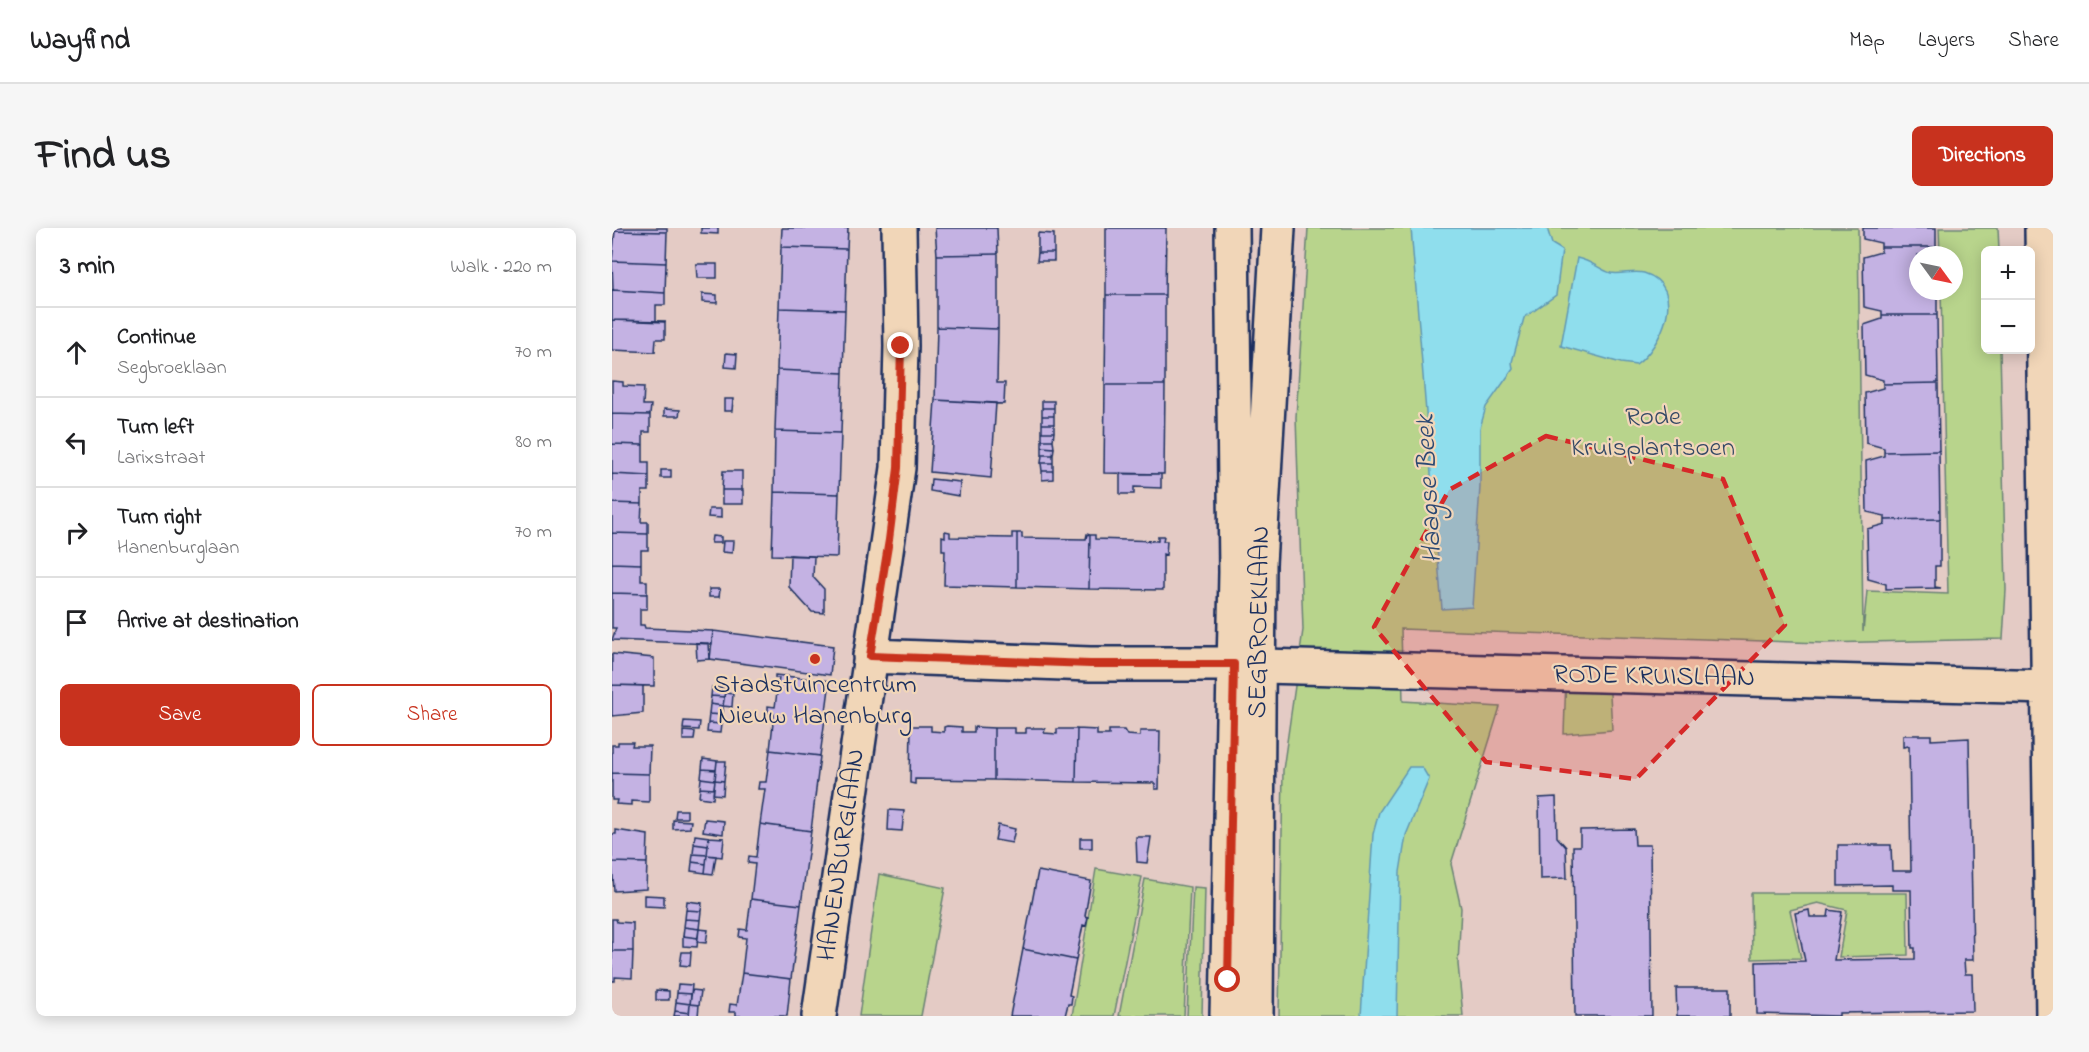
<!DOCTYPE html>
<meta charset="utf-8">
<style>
body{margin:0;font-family:"Indie Flower",sans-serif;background:#f6f6f6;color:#202124}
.controls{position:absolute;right:18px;top:18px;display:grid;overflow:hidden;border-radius:9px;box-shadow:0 3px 15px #0003}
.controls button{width:54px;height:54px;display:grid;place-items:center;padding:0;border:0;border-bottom:2px solid #e0e0e0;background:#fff;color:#202124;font:30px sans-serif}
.compass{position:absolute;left:1297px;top:18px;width:54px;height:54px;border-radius:50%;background:#fff;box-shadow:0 3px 15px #0003;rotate:123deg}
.stop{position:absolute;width:18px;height:18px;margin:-14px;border:4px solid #c8321e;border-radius:50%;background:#fff}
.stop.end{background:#c8321e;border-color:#fff;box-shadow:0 2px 6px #0008}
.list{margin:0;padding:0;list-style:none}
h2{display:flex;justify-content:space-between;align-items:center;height:78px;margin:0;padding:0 24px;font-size:26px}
h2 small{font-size:20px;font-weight:400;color:#757577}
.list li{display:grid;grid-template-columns:39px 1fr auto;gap:18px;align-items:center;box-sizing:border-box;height:90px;padding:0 24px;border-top:2px solid #e0e0e0}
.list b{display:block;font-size:22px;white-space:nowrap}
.list p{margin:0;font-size:20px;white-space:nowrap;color:#757577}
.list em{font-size:20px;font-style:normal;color:#757577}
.actions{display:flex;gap:12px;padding:18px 24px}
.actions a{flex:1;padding:14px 0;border:2px solid #c8321e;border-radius:9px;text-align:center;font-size:21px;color:#c8321e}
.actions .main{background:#c8321e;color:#fff}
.icon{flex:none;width:33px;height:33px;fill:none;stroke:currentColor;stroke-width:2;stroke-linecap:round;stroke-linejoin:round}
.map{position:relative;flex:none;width:1441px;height:788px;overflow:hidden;border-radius:9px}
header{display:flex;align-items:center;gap:36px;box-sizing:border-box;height:84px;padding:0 30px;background:#fff;border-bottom:2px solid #e0e0e0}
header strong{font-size:28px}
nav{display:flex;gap:33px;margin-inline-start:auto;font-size:21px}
.intro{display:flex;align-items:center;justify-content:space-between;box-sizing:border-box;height:144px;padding:0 36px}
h1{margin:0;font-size:42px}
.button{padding:15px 27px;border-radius:9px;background:#c8321e;color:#fff;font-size:21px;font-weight:700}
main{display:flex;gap:36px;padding:0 36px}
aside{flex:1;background:#fff;border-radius:9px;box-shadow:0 3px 15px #0003}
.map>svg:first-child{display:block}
.green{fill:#b8d48c;stroke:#6a8275;stroke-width:1.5}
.water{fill:#8fdeed;stroke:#6198b4;stroke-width:1.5}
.building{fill:#c4b2e3;stroke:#1b2f5e;stroke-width:1.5}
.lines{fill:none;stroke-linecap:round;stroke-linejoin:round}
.minor-casing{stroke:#1b2f5e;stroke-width:38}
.secondary-casing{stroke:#1b2f5e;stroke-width:38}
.minor{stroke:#f1d6b8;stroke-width:33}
.secondary{stroke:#f1d6b8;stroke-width:33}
.route{stroke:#c8321e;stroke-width:8}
.marked{fill:#d62828;fill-opacity:0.2;stroke:#d62828;stroke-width:4.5;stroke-dasharray:12 8;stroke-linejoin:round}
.poi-dot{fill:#c8321e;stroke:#f1d6b8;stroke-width:2}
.labels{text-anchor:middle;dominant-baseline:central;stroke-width:4.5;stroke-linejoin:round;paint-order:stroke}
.park-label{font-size:27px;fill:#334865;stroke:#f1d6b8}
.street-label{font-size:27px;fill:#1b2f5e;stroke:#f1d6b8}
.poi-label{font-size:27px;fill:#1b2f5e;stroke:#f1d6b8}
.water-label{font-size:28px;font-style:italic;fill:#2c4973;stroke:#f1d6b8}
</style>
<header>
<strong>Wayfind</strong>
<nav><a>Map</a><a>Layers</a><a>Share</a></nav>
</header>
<div class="intro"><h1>Find us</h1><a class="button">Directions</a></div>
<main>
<aside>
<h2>3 min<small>Walk · 220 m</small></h2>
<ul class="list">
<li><svg class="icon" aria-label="ahead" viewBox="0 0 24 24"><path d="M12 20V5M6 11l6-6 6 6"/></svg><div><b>Continue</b><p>Segbroeklaan</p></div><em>70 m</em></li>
<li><svg class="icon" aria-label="left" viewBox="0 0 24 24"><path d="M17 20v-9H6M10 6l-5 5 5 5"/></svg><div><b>Turn left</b><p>Larixstraat</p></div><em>80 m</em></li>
<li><svg class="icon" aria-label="right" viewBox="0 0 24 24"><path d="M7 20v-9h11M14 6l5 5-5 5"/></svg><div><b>Turn right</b><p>Hanenburglaan</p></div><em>70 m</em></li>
<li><svg class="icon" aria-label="arrive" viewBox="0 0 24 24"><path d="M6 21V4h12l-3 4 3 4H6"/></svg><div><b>Arrive at destination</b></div></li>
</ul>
<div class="actions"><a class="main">Save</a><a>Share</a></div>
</aside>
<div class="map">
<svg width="1441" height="788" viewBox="0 0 1441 788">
<rect width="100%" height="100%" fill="#e4cbc5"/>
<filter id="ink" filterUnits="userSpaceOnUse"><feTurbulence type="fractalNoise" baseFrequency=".0167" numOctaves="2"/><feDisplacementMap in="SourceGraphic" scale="12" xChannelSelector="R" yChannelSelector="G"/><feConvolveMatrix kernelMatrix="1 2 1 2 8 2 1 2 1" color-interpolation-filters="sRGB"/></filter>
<g filter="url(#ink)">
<path class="green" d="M696 0H1246L1251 404 1255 363 1336 366 1329 63H1342V27H1328L1327 0H1386L1387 22H1374V122H1388L1394 362 1391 411 1209 415 789 401 791 473 888 479 839 636 849 680 846 736 851 788H667L671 542 691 402 684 189Z
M954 448 997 449 1000 502 952 506Z
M484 641 530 649 502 788H460Z
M267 646 333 660 309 788H247Z
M533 651 578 659 572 788H507Z
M581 659 593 660 590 788H575Z
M1139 665H1295L1296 727 1227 729 1235 682 1206 675 1178 682 1189 730 1140 731Z"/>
<path class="water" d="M799 0H935L940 16 950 22 944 67 912 90 900 134 901 141 874 179 868 200V259L860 379 830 381Z
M965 30C980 33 988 42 999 45 1009 47 1022 42 1032 45 1077 59 1049 119 1024 137L1009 135 949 118Z
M797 539H810L817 551 794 607 788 644 785 788H749L761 606 767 584Z"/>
<path class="building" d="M3 0H55V4L3 3Z
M89 0H106V6L89 5Z
M170 0H236L235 21 169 19Z
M323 0H385L386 26 325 27Z
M494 0H554L553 67H494Z
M1251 0H1324V19H1269V15L1251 11Z
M3 3 55 4 54 35 0 33Z
M426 5 442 6V25H426Z
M169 19 235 21 233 82 167 80Z
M1269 19H1324V27H1306V63H1325V87H1270V83L1252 79 1251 29 1269 24Z
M426 25H442V33H425Z
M386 26V101L325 99V27Z
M0 33 54 35 53 65 1 62Z
M84 36H105V50H85Z
M0 62 53 65V77H44V93H54L0 92Z
M90 66 105 67V75L90 74Z
M494 67H553V157H493Z
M167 80 233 82 231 145 165 142Z
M1270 87H1325L1326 155 1271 156V152L1253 147 1252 97 1270 91Z
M0 92 53 94V111H44L43 124 0 122Z
M325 99 386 101 385 155H393L392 176 323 172Z
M114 125 125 126 124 140 113 139Z
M165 142 231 145 229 205 163 203Z
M0 153 11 154V158L32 159 31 177H39L38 187 0 186Z
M1326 155 1327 223 1272 224V220L1254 215 1253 165 1271 160V156Z
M493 157H553L552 246 492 245Z
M112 171H121L120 183H112Z
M323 172 384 175 379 250 318 244Z
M430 173H442V180H430Z
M430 180H442V188H430Z
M52 181 68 182 67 188H52Z
M0 186 38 187V204H31V217L0 216Z
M430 188H442V196H430Z
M430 196H442V204H430Z
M163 203 229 205 227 266 162 264Z
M430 204H442L441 212H430Z
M430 212H441L442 220 430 219Z
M0 216 31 217V234H37V248L0 246Z
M430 219 442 220 441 227H430Z
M1327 223 1328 291 1273 292V288L1255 284 1254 233 1272 228V224Z
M430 227H441V235H429Z
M429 235H441V243H430Z
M49 242H59V250H49Z
M111 243H130V262H110Z
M430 243H441V251L430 252Z
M0 246 37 248V263H30V276L0 275Z
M508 246H552H549V260L522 259V266H508Z
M319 251 348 254 347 268 318 263Z
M110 262H131V276H110Z
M162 264 227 266 225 329 160 327Z
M0 275 30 276 29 294H36V306L0 305Z
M97 281H109V290L96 289Z
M1328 291V338H1323V359L1329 360 1274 361V356L1256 351 1255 301 1273 296V292Z
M333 303 338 304V309L400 310V305H405V359L332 357 333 322H330V308L333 309Z
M0 305 36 306V322H29V336L0 335Z
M405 305H410V310L474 311 475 306 478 307 477 361 405 359Z
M478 307H483V311L546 313V308H552L551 313H555L554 327 551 326V362L477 361Z
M100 308 109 309V315H99Z
M111 313H121L120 325 110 324Z
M178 327 202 328 201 349 212 361V385L200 384 177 359Z
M0 335 29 336V353H35V366L0 365Z
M97 361H108L107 369H97Z
M0 365 35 366V381H28V397H32L33 400 101 403 100 416 0 412 4 400H0Z
M101 403 221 418 218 447 98 431Z
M84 415H96L97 431 85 432Z
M0 426 42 430V458L0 457Z
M163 447 218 453 208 528 158 522 162 486 156 485V478L163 479 167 450H163Z
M0 457 31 458V485L0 488Z
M100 459 113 461 112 469 99 468Z
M113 465 121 466 120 479 111 478Z
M99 468 112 469 111 478 98 476Z
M98 476 111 478 110 487 97 486Z
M97 486 110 487 109 496 96 495Z
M72 493 88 494 87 502 71 501Z
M96 495 109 496 108 505 95 504Z
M299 498H319V503L332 504V499L335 498 350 499V504H362V499L382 500V552L303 551V556L298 555Z
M382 500H403V505H414V500H430L433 501 432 505 445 506V501H465L464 554 382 552Z
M465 501 485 502V507H497V502H512L515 507 528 508V503H548L547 561H543V555L464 554Z
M71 503 83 504 82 512H71Z
M1291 507H1319V512L1357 510 1361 732H1352L1353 746H1360L1361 783 1227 785V788L1145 786 1144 734 1193 733 1183 685 1197 682 1198 689H1216L1217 682 1230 684 1222 732 1303 731V720H1300L1299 662H1280V657L1226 658V617H1279L1280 643H1299L1297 518 1291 519Z
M6 514H21L20 518H38L37 546 0 545V517H6Z
M158 522 208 528 199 603 148 596 153 561H146L147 554H154Z
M91 531 105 533 104 542 90 541Z
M105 533H114L112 553 103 552Z
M90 541 104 542 103 552 89 550Z
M0 545 37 546V574L19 573V577L4 576 5 572H0Z
M89 550 103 552 102 561 88 560Z
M103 552 112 553 111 567 101 566Z
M88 560 102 561 101 571 87 569Z
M944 569 945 609 954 619 955 650 928 651 927 570Z
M64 582H75V590H63Z
M277 582 292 583 290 603 276 602Z
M93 591 112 593 111 606 91 603Z
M61 592 79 593 78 600 61 601Z
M148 596 199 603 189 677 139 671 143 636 136 635 137 628 144 629Z
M386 597 403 601 400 615 383 612Z
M1022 601 1023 617H1038L1040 788H963L961 618H968V602Z
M4 602 36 607 35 635 0 634V606H4Z
M83 607 97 609 96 618 82 616Z
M97 609 112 610 110 629 95 627Z
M524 609H539L535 635 525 634Z
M468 610H480V620H468Z
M82 616 96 618 95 627 81 626Z
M81 626 95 627 94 636 80 634Z
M95 627 104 628 101 646 93 645Z
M0 634 35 635 34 661 2 663Z
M80 634 94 636 93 645 79 643Z
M426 643 479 653 473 688 476 689 474 698 471 697 464 732 411 721Z
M32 667 52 668V679L32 678Z
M139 671 189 677 179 751 130 745 134 710 127 709 128 701 135 702Z
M75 673 90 675 89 683 74 682Z
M74 682 89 683 88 692 73 691Z
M0 691H4L5 694 21 695V723H0Z
M73 691 88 692 87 701 72 699Z
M72 699 87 701 86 710 71 708Z
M87 701 96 702 94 715 85 714Z
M71 708 86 710 85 719 71 718Z
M411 721 464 732 457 767 460 768 459 776H456L453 788H398Z
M0 723H21L20 750 3 749V753H0Z
M70 724H79L78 738 68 737Z
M130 745 179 751 175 788H124V784H117L118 776 125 777Z
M66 756 80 757 79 766 65 765Z
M1064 760H1118V788H1065Z
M44 762 57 763V772H44Z
M80 762 89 763 87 777 78 776Z
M65 765 79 766 78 776 64 774Z
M64 774 78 776 77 785 63 783Z
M78 776 87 777 86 788H77Z
M63 783 77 785V788H62Z"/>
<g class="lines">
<g class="minor-casing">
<path id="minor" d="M1430 0 1441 788
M258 428 478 436H622
M647 438 1436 459
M207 788 286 240 289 118 287 0"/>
</g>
<g class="secondary-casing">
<path id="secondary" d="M615 788 624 344 620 0
M644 788 647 336 666 0"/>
</g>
<use href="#minor" class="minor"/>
<use href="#secondary" class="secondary"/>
</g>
</g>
<g class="lines" filter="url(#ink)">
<path class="route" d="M289 118 286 240 277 312 258 428 478 436H622L616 752"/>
</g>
<path class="marked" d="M934 208 1111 251 1173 397 1024 551 874 534 762 399 837 262Z"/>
<circle class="poi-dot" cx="203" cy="431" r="6"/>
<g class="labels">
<g class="park-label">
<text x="1041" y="189">Rode<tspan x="1041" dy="31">Kruisplantsoen</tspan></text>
</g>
<g class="street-label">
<text transform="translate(648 394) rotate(-89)">SEGBROEKLAAN</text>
<text transform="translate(1042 449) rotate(1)">RODE KRUISLAAN</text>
<text transform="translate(230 627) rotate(-82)">HANENBURGLAAN</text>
</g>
<g class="poi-label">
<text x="203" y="457">Stadstuincentrum<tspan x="203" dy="31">Nieuw Hanenburg</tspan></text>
</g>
<g class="water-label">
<text transform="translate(818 261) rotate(-93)">Haagse Beek</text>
</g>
</g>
</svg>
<div class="controls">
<button>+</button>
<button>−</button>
</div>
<svg class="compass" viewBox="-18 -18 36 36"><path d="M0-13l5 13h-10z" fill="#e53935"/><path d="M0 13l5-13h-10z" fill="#757577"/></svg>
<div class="stop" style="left:616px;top:752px"></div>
<div class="stop end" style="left:289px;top:118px"></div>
</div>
</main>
